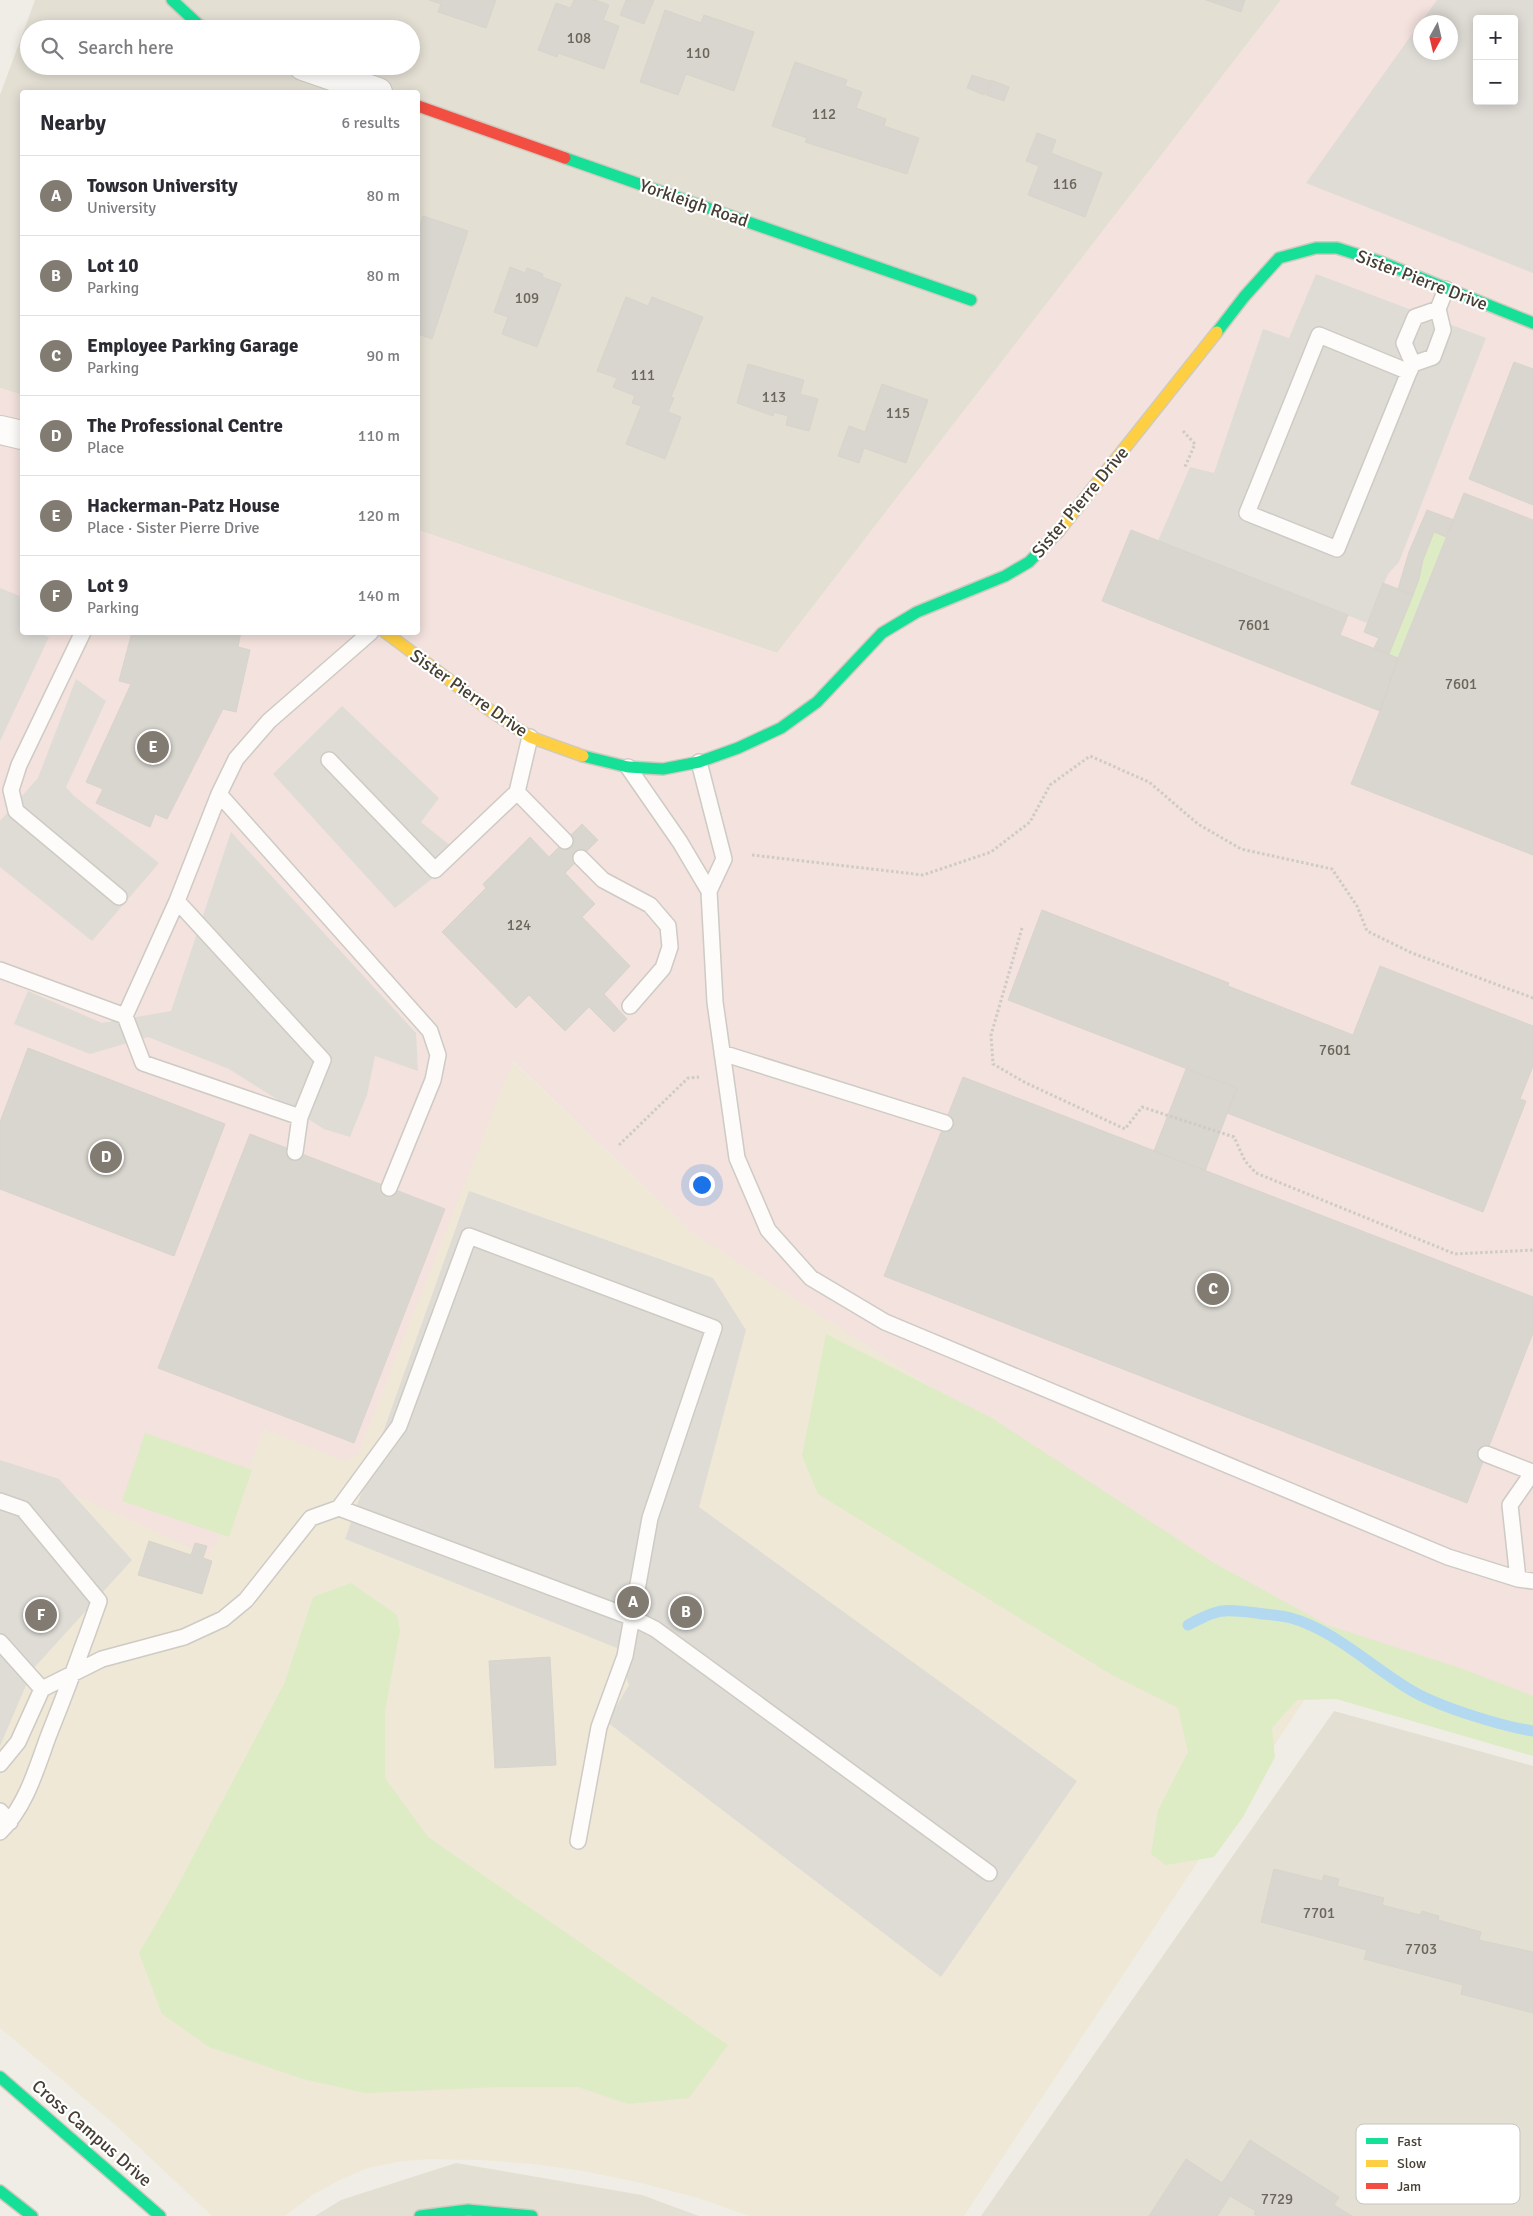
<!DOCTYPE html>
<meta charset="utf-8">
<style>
body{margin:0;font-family:Signika,sans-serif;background:#f7f7f7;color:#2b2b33}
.controls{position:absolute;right:15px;top:15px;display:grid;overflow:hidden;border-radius:5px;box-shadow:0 2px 12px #0003}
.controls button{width:45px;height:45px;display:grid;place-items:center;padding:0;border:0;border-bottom:1px solid #e1e1e2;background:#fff;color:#2b2b33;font:25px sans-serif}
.compass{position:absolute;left:1413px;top:15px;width:45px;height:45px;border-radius:50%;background:#fff;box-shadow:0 2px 12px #0003;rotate:188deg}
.you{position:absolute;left:701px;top:1184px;width:18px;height:18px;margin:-12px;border:4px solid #fff;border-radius:50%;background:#1a73e8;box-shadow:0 0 0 8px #1a73e833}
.badge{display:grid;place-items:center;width:32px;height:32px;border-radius:50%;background:#817b72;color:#fff;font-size:16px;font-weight:700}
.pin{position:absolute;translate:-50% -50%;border:2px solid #fff;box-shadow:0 1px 5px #0006}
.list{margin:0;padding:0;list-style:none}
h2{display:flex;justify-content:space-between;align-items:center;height:65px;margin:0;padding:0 20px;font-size:21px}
h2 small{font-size:16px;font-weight:400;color:#7c7c81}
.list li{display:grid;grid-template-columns:32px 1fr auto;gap:15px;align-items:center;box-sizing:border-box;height:80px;padding:0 20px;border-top:1px solid #e1e1e2}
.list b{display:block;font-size:19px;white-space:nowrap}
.list p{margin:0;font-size:16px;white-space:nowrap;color:#7c7c81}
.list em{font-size:16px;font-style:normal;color:#7c7c81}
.icon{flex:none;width:28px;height:28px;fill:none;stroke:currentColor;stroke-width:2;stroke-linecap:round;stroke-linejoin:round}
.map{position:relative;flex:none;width:1533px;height:2216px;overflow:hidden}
.search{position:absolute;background:#fff;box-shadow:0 2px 12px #0003;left:20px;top:20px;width:400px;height:55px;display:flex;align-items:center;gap:12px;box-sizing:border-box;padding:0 18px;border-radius:28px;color:#7c7c81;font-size:19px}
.panel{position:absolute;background:#fff;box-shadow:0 2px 12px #0003;left:20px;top:90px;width:400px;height:545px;border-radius:5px}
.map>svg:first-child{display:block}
.residential{fill:#e4dfd3;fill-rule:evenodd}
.education{fill:#efe8d7}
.medical{fill:#f3e2dd;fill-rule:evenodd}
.green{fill:#ddecc4}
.parking{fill:#dfdcd6;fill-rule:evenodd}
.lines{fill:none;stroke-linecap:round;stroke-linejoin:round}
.stream{stroke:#b3d9f1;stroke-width:11}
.building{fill:#d9d6cf;stroke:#d8d4cc}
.lane-casing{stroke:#cecac4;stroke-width:18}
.street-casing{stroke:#cecac4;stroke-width:30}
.fast-casing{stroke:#cfcabd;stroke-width:14}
.slow-casing{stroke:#cfcabd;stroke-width:14}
.jam-casing{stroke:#cfcabd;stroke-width:14}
.path{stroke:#cecbc6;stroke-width:3;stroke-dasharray:2.5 2.5;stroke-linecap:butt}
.lane{stroke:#fdfcfb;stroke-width:15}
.street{stroke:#fdfcfb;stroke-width:28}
.fast{stroke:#16e098;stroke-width:11}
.slow{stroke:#ffcf43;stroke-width:11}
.jam{stroke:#f24e42;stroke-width:11}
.labels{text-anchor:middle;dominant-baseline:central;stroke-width:4.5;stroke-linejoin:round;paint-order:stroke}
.number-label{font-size:15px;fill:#6b655b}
.street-label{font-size:18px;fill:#453e33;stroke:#fff}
.key{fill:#fff;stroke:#c7c5c2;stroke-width:1}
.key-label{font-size:14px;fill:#453e33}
</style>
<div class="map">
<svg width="1533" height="2216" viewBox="0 0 1533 2216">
<rect width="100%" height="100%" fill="#f0ede6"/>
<path class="residential" d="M35 0H1281L777 653 418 530V92H22V395L0 388V95ZM29 29H411V66H29Z
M1334 1711 1533 1766V2216H981Z
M456 2163 642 2195 699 2216H315L341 2200Z"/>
<path class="education" d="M512 1061 694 1234 1338 1649 964 2216H750L698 2198 641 2183 584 2171 532 2164 480 2160 428 2159 398 2162 368 2168 340 2180 314 2194 285 2216H212L110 2120 0 2028V1461L223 1531 264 1429 345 1460 358 1454Z"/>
<path class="medical" d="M1281 0H1533V1722L1338 1649 694 1234 513 1061 358 1454 345 1461 264 1429 223 1531 209 1556 0 1461V388L22 395V632H418V530L777 653ZM1477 19H1514V101H1477ZM1420 22H1450V52H1420Z"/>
<path class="green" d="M1434 532 1446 537 1398 658 1389 654 1419 579 1423 560Z
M826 1334 992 1418 1214 1563 1327 1625 1460 1668 1533 1696V1756L1336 1699 1297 1700 1272 1728 1275 1757 1243 1817 1214 1857 1166 1865 1151 1854 1158 1810 1188 1752 1178 1708 1112 1675 818 1494 802 1456Z
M145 1433 252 1470 229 1537 122 1501Z
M351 1583 397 1615 400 1630 385 1711V1778L428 1837 728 2045 689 2098 628 2104 578 2087H499L365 2093 303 2079 209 2047 162 2014 139 1953 175 1891 284 1684 313 1597Z"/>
<path class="parking" d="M1437 0H1533V273L1306 183 1420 23V52H1450V22H1421ZM1477 19H1514V101H1477Z
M1316 274 1486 338 1399 562 1388 574 1367 623 1158 541 1190 467 1214 473 1263 329 1289 338Z
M0 588 22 597V632L38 633 49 637 0 741Z
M76 679 106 701 66 787 74 796 159 863 92 941 0 867V821L38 778Z
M342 706 439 798 421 822 462 855 395 908 273 774Z
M231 832 416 1033 418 1071 375 1056 367 1095 350 1137 324 1129 229 1069 148 1037 90 1054 14 1024 28 991 102 1023 171 1011Z
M469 1191 713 1278 746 1330 699 1507 1077 1781 941 1977 607 1722 629 1685 617 1648 345 1539Z
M0 1460 59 1479 132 1560 33 1669 0 1746Z"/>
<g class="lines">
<path class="stream" d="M1188 1625C1219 1608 1223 1609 1257 1613 1268 1615 1280 1615 1291 1618 1335 1630 1375 1670 1414 1692 1443 1708 1501 1726 1533 1731"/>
</g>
<path class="building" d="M429 0H496L486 28 438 12 441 4Z
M574 0H596L609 5 603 20 619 26 604 69 558 53 557 57 538 50 556 3 570 8Z
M626 0H654L644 24 620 15Z
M1206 0H1245L1241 12Z
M665 10 701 23 704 15 754 32 734 91 686 74 678 95 640 82Z
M795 62 847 80 845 86 862 92 856 108 886 119 884 126 919 138 907 174 805 142 807 138 772 126Z
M972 75 990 81 984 95 967 88Z
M991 80 1009 87 1004 101 986 95Z
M1037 133 1056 140 1051 153 1102 173 1085 217 1028 195 1039 166 1026 161Z
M423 216 468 231 432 339 418 334V232Z
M510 267 525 273 527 268 543 274 542 277 561 284 537 347 502 334 508 317 494 312Z
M626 297 648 306 652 297 703 317 671 397 674 398 668 412 681 417 665 459 626 444 641 406 632 403 635 396 613 387 617 378 597 371Z
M1514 362 1533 369V505L1469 479Z
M748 364 804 380 800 394 818 399 809 431 786 425 788 416 774 412 773 416 737 403Z
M882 384 928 400 906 463 864 448 859 463 838 456 849 426 865 432Z
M1464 493 1533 520V855L1351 784 1380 711 1398 658Z
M1427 510 1454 520 1446 537 1434 532 1423 560 1419 579 1413 595 1398 589 1409 552Z
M1131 530 1348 615 1340 635 1398 658 1380 711 1102 601Z
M1383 583 1413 595 1389 654 1374 648 1379 638 1364 632Z
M132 632H241L238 647 250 650 236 712 223 709 167 819 155 814 150 827 96 803 103 789 86 782 131 684 119 681Z
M582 824 598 840 565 873 595 904 582 917 630 966 604 994 627 1019 614 1032 589 1007 565 1031 529 995 516 1008 442 932 486 888 483 884 530 837 549 857Z
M1042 910 1229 983 1228 986 1353 1035 1380 966 1533 1026V1066L1520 1099 1526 1101 1483 1212 1227 1113 1237 1088 1008 1000Z
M28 1048 225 1124 174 1256 0 1189V1122Z
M1186 1069 1237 1088 1205 1171 1154 1151Z
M963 1077 1533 1297V1333L1467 1503 884 1276Z
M250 1134 445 1209 354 1443 158 1368Z
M149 1541 191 1555 195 1543 207 1546 203 1558 212 1561 202 1594 138 1575Z
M550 1657 556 1765 495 1768 489 1661Z
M1274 1869 1322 1881 1324 1875 1339 1879 1337 1886 1384 1898 1382 1905 1420 1915 1422 1911 1439 1916 1438 1920 1481 1932 1479 1940 1533 1952V2013L1461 1994 1463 1985 1364 1959 1367 1950 1261 1922Z
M1250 2140 1339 2197 1334 2205 1352 2216H1257L1254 2214 1256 2211 1230 2196 1217 2216H1149L1186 2159 1222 2183Z"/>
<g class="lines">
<g class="lane-casing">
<path id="lane" d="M1413 364 1404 343 1415 317 1438 309
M1409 372 1337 549 1247 513 1319 335 1409 372 1413 364 1433 357 1443 330 1438 309 1446 289
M83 632 19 765 11 790 16 811 119 897
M329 760 435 870 517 792 530 737
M699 762 724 859 709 891 715 1002 737 1158 768 1230 811 1278 885 1322 1448 1557 1518 1579 1533 1581
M628 767 680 842 709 891
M517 792 565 841
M219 794 430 1031 438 1055 433 1080 389 1188
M581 858 603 880 650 905 668 926 670 947 663 968 630 1006
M0 970 125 1016 143 1063 300 1117 323 1060 177 901
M125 1016 177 901 219 794 236 759 269 721 371 632
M722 1053 945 1123
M295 1152 300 1117
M1486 1454 1532 1472
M0 1501 23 1509 99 1601C83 1647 66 1692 48 1737 36 1770 26 1806 0 1832
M339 1508 399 1426 469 1236 714 1328 650 1518 625 1656 599 1727 578 1841
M1518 1579 1510 1505 1533 1472
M0 1642 42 1689
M0 1764 18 1742 42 1689 102 1659 184 1637 223 1619 246 1600 311 1518 339 1508 633 1618 655 1629 989 1873
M0 1811 10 1822"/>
</g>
<g class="street-casing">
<path id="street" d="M303 66 378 92
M0 430 22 435"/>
</g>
<g class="fast-casing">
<path id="fast" d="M172 0 198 24 207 29
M565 158 971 300
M1217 332 1244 297 1279 258 1316 248H1337L1381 262 1533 323
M583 756 628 767 663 769 699 762 738 748 781 728 817 702 882 633 917 612 1005 576 1029 562 1058 532
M0 2077 160 2216
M0 2191 32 2216
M420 2216 468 2210 532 2216"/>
</g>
<g class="slow-casing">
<path id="slow" d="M1058 532 1217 332
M385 632 488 709 530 737 583 756"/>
</g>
<g class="jam-casing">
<path id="jam" d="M418 106 565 158"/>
</g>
<path class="path" d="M1183 431 1195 444 1184 469
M752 855 923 875 991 852 1030 822 1050 785 1090 756 1149 782 1198 824 1241 849 1332 869 1357 906 1367 931 1412 953 1533 998
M1022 928 991 1035 993 1064 1026 1083 1125 1129 1142 1107 1234 1137 1245 1161 1256 1173 1455 1254 1533 1250
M619 1145 688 1078 699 1077"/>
<use href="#lane" class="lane"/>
<use href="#street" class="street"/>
<use href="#fast" class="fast"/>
<use href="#slow" class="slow"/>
<use href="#jam" class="jam"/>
</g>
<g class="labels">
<g class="number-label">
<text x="579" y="38">108</text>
<text x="698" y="53">110</text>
<text x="824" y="114">112</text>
<text x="1065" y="184">116</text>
<text x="527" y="298">109</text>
<text x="643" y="375">111</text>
<text x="774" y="397">113</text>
<text x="898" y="413">115</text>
<text x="1254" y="625">7601</text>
<text x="1461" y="684">7601</text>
<text x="519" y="925">124</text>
<text x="1335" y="1050">7601</text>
<text x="1319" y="1913">7701</text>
<text x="1421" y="1949">7703</text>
<text x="1277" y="2199">7729</text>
</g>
<g class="street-label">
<text transform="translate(694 203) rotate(19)">Yorkleigh Road</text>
<text transform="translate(1422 280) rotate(21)">Sister Pierre Drive</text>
<text transform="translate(1080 502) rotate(-50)">Sister Pierre Drive</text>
<text transform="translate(469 693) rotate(35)">Sister Pierre Drive</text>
<text transform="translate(92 2133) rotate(41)">Cross Campus Drive</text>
</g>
</g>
<rect x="1356" y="2124" width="164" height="80" rx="8" class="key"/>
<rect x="1366" y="2138" width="22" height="6" fill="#16e098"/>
<rect x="1366" y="2160" width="22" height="7" fill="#ffcf43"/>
<rect x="1366" y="2183" width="22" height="6" fill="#f24e42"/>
<g class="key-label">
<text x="1397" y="2146">Fast</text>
<text x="1397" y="2168">Slow</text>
<text x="1397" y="2191">Jam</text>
</g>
</svg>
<div class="controls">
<button>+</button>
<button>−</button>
</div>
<svg class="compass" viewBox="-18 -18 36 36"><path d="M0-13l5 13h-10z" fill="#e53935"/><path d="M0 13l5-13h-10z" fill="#7c7c81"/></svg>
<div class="you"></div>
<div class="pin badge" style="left:633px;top:1602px">A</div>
<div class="pin badge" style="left:686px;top:1612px">B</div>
<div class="pin badge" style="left:1213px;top:1289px">C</div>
<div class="pin badge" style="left:106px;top:1157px">D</div>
<div class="pin badge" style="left:153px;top:747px">E</div>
<div class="pin badge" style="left:41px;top:1615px">F</div>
<div class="search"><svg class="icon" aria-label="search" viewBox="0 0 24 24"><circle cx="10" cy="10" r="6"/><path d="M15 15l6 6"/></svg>Search here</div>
<section class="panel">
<h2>Nearby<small>6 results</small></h2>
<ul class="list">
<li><span class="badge">A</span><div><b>Towson University</b><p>University</p></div><em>80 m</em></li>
<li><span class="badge">B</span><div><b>Lot 10</b><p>Parking</p></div><em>80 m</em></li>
<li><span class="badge">C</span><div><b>Employee Parking Garage</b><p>Parking</p></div><em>90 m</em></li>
<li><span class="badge">D</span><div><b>The Professional Centre</b><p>Place</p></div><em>110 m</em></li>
<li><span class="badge">E</span><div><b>Hackerman-Patz House</b><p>Place · Sister Pierre Drive</p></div><em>120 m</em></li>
<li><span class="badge">F</span><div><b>Lot 9</b><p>Parking</p></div><em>140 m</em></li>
</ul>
</section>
</div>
